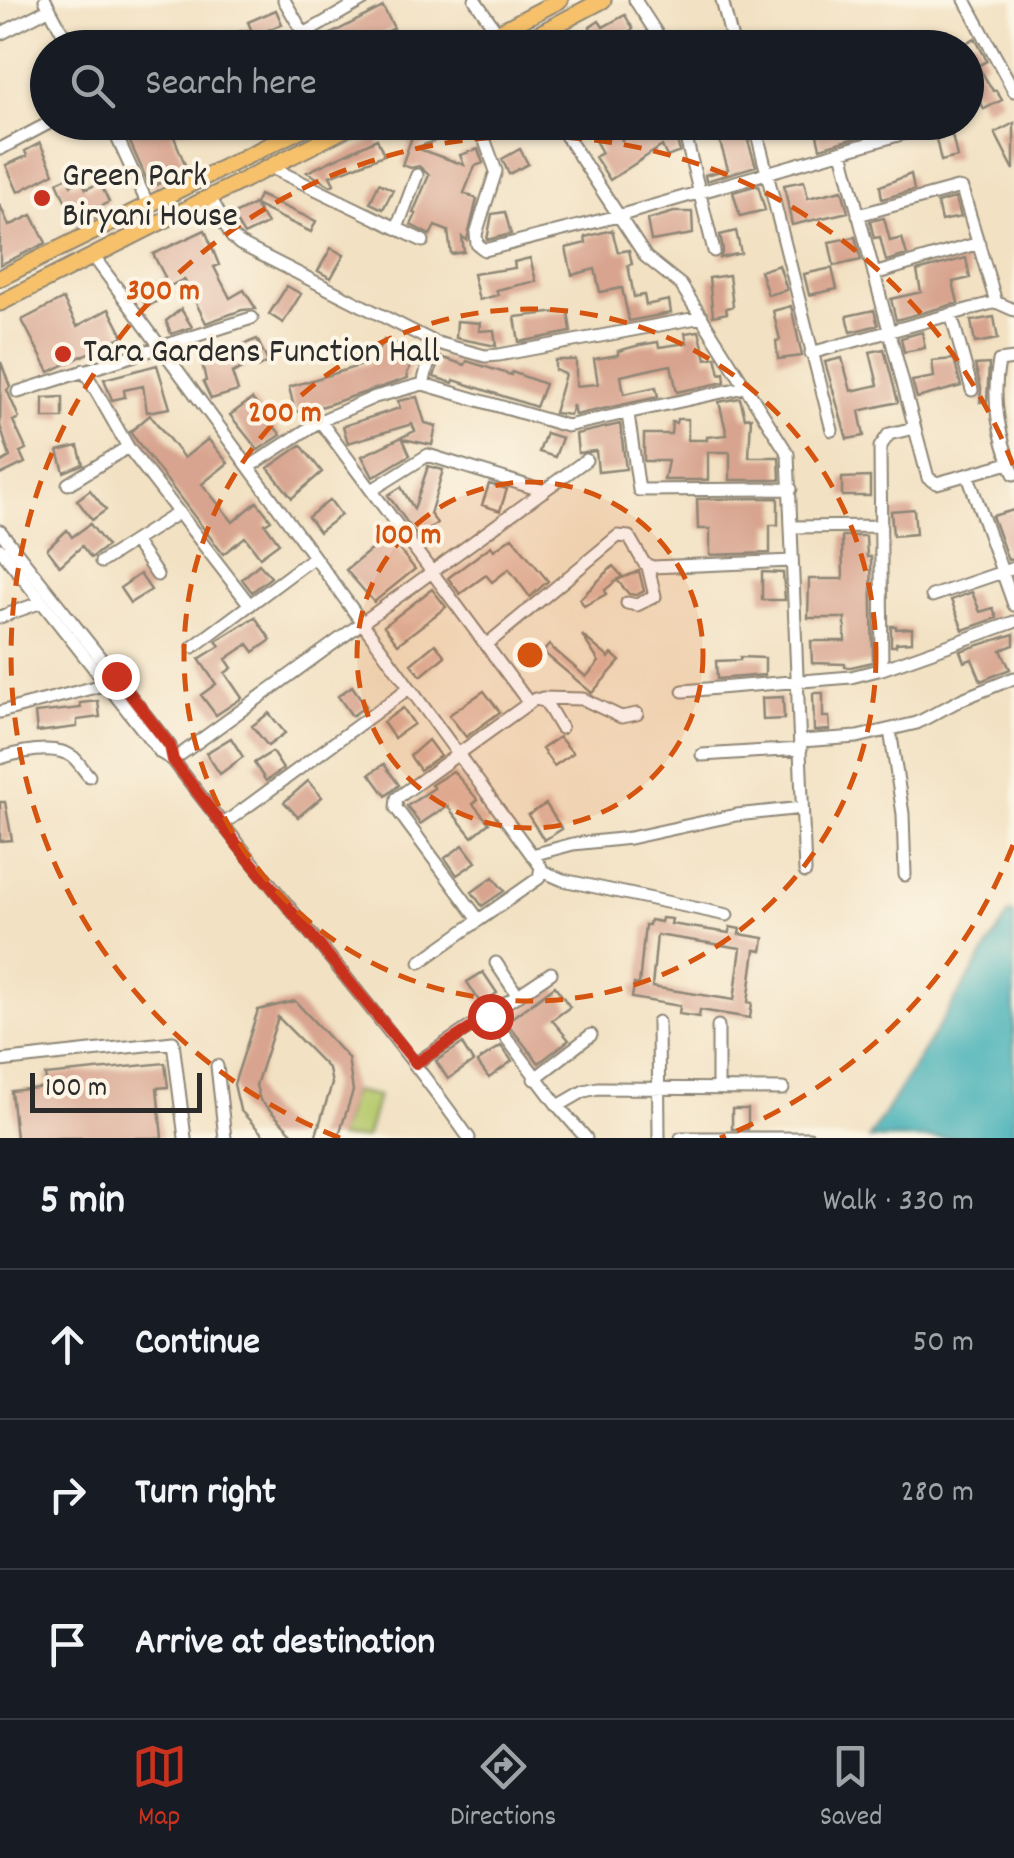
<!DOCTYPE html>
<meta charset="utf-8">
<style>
body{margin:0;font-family:Dekko,sans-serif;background:#20242c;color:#f1f3f6}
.scale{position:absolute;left:30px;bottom:25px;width:172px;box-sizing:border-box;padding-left:10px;border:5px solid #2b2b2b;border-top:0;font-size:28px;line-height:35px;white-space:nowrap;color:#2b2b2b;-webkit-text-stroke:8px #fcf5e5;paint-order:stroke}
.stop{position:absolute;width:30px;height:30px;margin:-22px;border:8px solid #c8321e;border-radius:50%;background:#fff}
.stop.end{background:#c8321e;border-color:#fff;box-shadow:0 2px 10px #0008}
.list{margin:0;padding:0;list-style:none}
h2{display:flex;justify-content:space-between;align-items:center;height:130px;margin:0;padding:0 40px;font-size:42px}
h2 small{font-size:32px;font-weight:400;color:#9ea1a6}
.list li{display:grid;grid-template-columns:65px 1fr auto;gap:30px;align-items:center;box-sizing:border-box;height:150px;padding:0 40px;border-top:2px solid #363941}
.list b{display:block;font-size:38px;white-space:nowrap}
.list em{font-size:32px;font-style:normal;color:#9ea1a6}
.icon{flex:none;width:55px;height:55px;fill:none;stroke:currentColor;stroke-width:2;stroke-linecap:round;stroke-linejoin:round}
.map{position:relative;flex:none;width:1014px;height:1138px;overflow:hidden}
.search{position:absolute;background:#171b24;box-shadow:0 2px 8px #0004;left:30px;right:30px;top:30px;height:110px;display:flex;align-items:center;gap:25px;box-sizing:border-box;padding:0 35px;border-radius:55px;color:#9ea1a6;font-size:38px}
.sheet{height:580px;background:#171b24}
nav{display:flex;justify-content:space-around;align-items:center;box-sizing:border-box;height:140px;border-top:2px solid #363941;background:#171b24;font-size:28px;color:#9ea1a6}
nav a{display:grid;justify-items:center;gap:5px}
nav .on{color:#c8321e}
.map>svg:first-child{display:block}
.green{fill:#b6c96c;stroke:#707a4c;stroke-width:2.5}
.water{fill:#3cadb5;stroke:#346c70;stroke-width:2.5}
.building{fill:#d8a48f;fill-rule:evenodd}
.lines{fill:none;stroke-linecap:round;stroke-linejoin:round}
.minor-casing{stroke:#8e8676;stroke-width:15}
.major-casing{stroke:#8e8676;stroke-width:19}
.minor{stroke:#fff;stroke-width:11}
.major{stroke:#f6c16b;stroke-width:15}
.route{stroke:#c8321e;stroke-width:12}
.ring{fill:none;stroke:#d5540f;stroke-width:5;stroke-dasharray:18 12}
.poi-dot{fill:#c8321e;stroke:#fcf5e5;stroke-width:4}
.labels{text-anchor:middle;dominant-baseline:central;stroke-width:8;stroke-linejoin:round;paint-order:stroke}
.poi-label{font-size:35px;fill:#2b2b2b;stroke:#fcf5e5;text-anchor:start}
.centre{fill:#d5540f;stroke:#fcf5e5;stroke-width:5}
.ring-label{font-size:30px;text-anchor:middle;font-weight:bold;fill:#d5540f;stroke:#fcf5e5;stroke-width:8;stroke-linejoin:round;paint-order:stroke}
</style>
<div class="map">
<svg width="1014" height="1138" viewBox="0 0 1014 1138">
<rect width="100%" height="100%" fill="#fcf5e5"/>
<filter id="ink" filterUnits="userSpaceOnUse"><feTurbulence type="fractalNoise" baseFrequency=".01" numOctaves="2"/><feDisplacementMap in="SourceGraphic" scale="20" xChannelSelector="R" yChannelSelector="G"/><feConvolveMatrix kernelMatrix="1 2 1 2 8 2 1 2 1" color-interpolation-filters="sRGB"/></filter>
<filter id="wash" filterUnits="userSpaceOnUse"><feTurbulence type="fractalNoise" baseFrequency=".0048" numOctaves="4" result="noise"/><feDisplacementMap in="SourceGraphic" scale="40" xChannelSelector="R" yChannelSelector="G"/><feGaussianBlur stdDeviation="2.25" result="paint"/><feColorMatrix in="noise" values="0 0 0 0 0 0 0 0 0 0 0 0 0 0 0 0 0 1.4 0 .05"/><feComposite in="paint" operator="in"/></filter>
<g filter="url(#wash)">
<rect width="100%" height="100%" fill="#f2e1c2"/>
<path class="green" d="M353 1091 378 1096 366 1138H338Z"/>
<path class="water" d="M1010 912 1014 914V1138H869Z"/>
<g id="blocks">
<path class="building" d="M383 7 394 28 372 40 375 48H330L325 37Z
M276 10 282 24 247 39 249 48H185V44L251 29 248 22Z
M625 15 633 29 604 48H565L592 31 590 27 599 21 603 27Z
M975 38 987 61 978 66 993 91 996 90 1002 100 984 109 974 89 966 93V43Z
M121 122H198V126L172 132 188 172 150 187Z
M419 122H469L471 131 459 135 458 132 416 148 464 165 460 155 478 149 483 163 475 166 464 193 477 199 467 240 462 237 464 252 451 254 448 231 435 226 430 235 411 225 416 214 413 213 429 175 419 166 411 168 402 165 413 134 409 128Z
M593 122H612L622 140 649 122H672L680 152 667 157 662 146 610 180 595 157 602 153 587 126Z
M714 122H742L756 166 706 181 705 175 728 169Z
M814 122H860L862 136 820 148Z
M1014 123V170L995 133Z
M952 135 957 157 941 161 936 139Z
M377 139 384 155 330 176 334 184 331 186 307 172Z
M40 143 54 173 18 192 6 165 27 156 25 151Z
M520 149 528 164 509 174 502 159Z
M911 174 914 190 882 199 880 186Z
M68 177 71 185 82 180 86 189 100 183 109 202 95 209 98 217 76 226 57 182Z
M804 181 808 198 842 190 848 212 792 225 784 185Z
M379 183 393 190 383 209 370 203Z
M758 185 765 210 740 216 733 192Z
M259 195 316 221 311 232 255 205 267 224 244 235 232 215 255 204Z
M955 198 961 217 941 221 937 203Z
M0 205 9 226 32 215 46 243 0 265Z
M505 212 511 234 487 240 492 214Z
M674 212H692L693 234 651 241 647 220Z
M884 218 890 241 902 238 907 255 886 261 880 237 874 238 870 221Z
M205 230 219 265 214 267 230 298 244 290 256 309 242 310 206 323 184 279 168 287 171 293 147 307 139 293 165 277 153 254Z
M612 230 618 252 629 250 632 264 628 265 634 297 644 295 646 305 669 300 671 313 629 321 622 288 600 292 595 269 572 275 566 248 586 243 585 237Z
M736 231 741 253 720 258 723 250 720 235Z
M855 237 861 260 834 266 829 242Z
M331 248 344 255 331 278 318 271Z
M530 258 536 281 496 290 498 295 479 300 473 274 515 268 514 262Z
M966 258 970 278 953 282 958 303 896 320 891 299 921 292 917 271Z
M779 265 787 290 768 295 760 271Z
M832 268 837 289 809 295 804 274Z
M729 275 733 306 726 308 727 313 713 316 709 278Z
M287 286 301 294 283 323 269 314Z
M63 299 77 326 109 309 123 336 49 372 22 320Z
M791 306 802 356 778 359 776 341 780 340 773 311Z
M181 309 192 327 171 334 166 321Z
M874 310 878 325 851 332 847 316Z
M568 311 571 332 519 342 515 317Z
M994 317 998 339 975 343 971 321Z
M457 321 480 323 479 331 494 330 496 346 456 338Z
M699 331 706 359 716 357 720 374 724 373 725 382 677 392 671 365 652 369 621 376 624 394 656 387 658 397 575 415 573 405 570 415 554 413 565 374 555 370V360H576V386L598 384 594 359 618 355V351L640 345 658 342 659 347 687 343 685 333Z
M922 332 925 348 904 352 901 338Z
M257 339 268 362 258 367 255 362 232 373 238 391 211 399 203 382 206 381 200 353 218 349 219 354Z
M384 340 419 351 407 373 408 378 324 406 295 412 289 387 372 362Z
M884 349 898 402 859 411 864 436 847 439 825 362 842 358 851 391 878 385 870 352Z
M440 357 465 365 467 361 511 375 512 372 545 384 536 407 454 380 453 383 434 377Z
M954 359 961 386 917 398 912 381 934 377 932 361Z
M1 362 10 387 7 390 19 418 13 421 26 449 20 452 25 463 0 475V463L10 457 0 426Z
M989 364 987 401 980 402 981 388 975 365Z
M157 365 170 408 147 412 143 386 124 390 125 397 112 400 104 379Z
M63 397V418H43V398Z
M417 397 425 423 436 426 432 445 403 439 410 455 373 477 362 456 415 431 412 424 348 443 343 426 400 408 398 401Z
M740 398 745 418 751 417 749 457H779L780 480H730V453L728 452H708V480H664L668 461H644V434H671L672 422 676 423 677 419H688V440H707V437L727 435 719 402Z
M252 399 281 435 258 450 230 415Z
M150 415 184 458 208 439 228 463 202 484 233 522 257 502 271 520 265 524 279 543 260 557 245 537 223 554 130 432Z
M620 424 626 469 598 472 596 451 578 453 576 434Z
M546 433 562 438 555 457 539 452Z
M301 445 322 472 292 498 268 468Z
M78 446 83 464 64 472 58 451Z
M428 466 443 470 430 514 437 523 418 538 388 495 401 487 414 509Z
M870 477V496H842V478Z
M489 484 507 489 500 511 482 505Z
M90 490 106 510 92 520 77 500Z
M778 498V525H770V553L710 555V529H698L697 499Z
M330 500 341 515 319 532 308 517Z
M914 509 916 534 893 536 891 511Z
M1014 510V559L1008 560 992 516Z
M90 524 107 546 91 558 82 546 60 566 47 549 67 530 72 537Z
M388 536 415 569 374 602 346 570Z
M842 536H866L867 557H871L873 662 851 667H845V664L812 663 811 641H845V618H808L809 579H843Z
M512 537 548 581 530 597 509 569 492 582 486 575 460 594 448 578 491 546 494 550Z
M259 564 271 577 252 592 242 579Z
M613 566 622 576 617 580 639 571 644 591 636 595 629 594 617 580 605 590 606 594 584 606 580 599Z
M762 572 783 573 785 600H762Z
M140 574 151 590 130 603 120 588Z
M432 589 446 607 398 644 384 626Z
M972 592 980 612 993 608 997 618 963 630 951 600Z
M255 617 271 640 254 652 248 644 226 659 232 668 225 673 242 698 216 715 201 695 216 684 199 659 220 646 216 641Z
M891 626H896V629L912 628V642L896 643V646H891Z
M1014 634V645L1001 650 1010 669 981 681 972 659 964 662 960 651Z
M582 635 609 658 612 654 620 661 592 693 543 652 549 645 586 677 599 662Z
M435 644 445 656 421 676 411 664Z
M740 657 765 658V675L717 679 716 661 740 660Z
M352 686 366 706 352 716 338 696Z
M484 691 500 712 466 737 449 715Z
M813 693H823V717H829L830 730 814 731Z
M783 697 784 719 763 720 762 698Z
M98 701 100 717 77 720V727L37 732 35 713 81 708 80 703Z
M403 708 414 724 394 738 383 722Z
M269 713 285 733 268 746 252 726Z
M559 737 573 753 554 766 542 749Z
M231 738 243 757 220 774 206 753Z
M428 740 440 756 420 770 410 756Z
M272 752 283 769 266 781 254 763Z
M384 764 399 785 386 796 370 774Z
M453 771 478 800 473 804 489 823 472 837 447 806 420 824 407 806 434 788 431 785Z
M308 781 322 797 298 817 284 802Z
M0 802H5L12 840 0 841Z
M546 804 562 829 544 840 528 815Z
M463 845 476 862 457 875 445 858Z
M493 877 504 891 482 906 472 892Z
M662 918 672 919 671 924 729 933 730 927 740 929 739 934 764 938 762 951 755 950 748 1002 752 1003 750 1018 700 1010 699 1017 679 1014 680 1006 632 998 634 984 639 985 645 925H649L650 920 661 922ZM657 935 741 948 734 1000 652 987Z
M483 972 497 993 481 1004 467 982Z
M555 986 570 1007 552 1020 569 1040 539 1063 506 1022Z
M295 1001 348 1058 353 1091 338 1138H315L332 1084 329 1069 278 1017 256 1085 260 1100 297 1138H266L240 1110 234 1084 258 1010Z
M462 1044 473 1062 448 1079 436 1061Z
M501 1046 512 1061 489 1078 477 1062Z
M165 1063 168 1087 157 1088 162 1138H16L11 1091 47 1087 45 1075Z
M732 1109H748V1129H732Z"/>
</g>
</g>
<g filter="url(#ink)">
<use href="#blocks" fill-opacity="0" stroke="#8e8676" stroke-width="2.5"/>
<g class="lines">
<g class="minor-casing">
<path id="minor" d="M45 0 71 48
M284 0 304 34 363 0
M475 0 508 48
M635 0 659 37 662 48
M722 0 734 48
M965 0 1014 91
M0 34 49 9
M110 122 149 207
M478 122 496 171 476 234 477 244 485 250 618 216 943 122
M557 122 646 257 681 285 788 454 805 872
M682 122 714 251
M754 122 832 430
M0 149 51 122
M842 152 928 478 937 483 1009 463
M270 167 423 241
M210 197 232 237 240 244 434 342 485 356 499 355 702 317
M858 215 957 188 962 189 996 302
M397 228 417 175
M93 256C244 458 391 664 541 867L539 878 479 920 396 808 397 798 529 703 535 699 545 701 561 728
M874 274 979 243
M951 314 972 390
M811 353 996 302 1014 310
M1014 359 999 361C991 400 999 437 1014 474
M84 370 128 447 250 605
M423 384 434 342
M18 392 252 318
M628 414 639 490 791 489
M320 421 529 703
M249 467 320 421 375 397 423 384 567 426 745 387
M968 476 1014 605
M68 484 128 447
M372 490 428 455 544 491
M791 527 880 526
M0 531 170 746 173 760
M134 541 157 575
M0 549 161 753 173 760C269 888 376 1007 469 1138
M101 562 178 513
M932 596 1014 568
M627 603 637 605 655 596 648 567
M0 617 42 602
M486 645 618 536 629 537 644 563 652 567 792 561
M193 647 314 557
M882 669 880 447 889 434 914 428
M683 691 851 677 882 669 1014 622
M542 698 583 699 621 717 637 714
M0 712 107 684
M890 730 903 814 905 875
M801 741 857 737 917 723 962 699 1014 678
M702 755 801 749
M0 758C20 752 55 744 73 757 79 762 84 771 89 776
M173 760 586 460
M222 825 409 688
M532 855 573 844 630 838 736 815 802 808
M542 871 563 880 727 915
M420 962 479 920
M496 963 518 996
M490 1016 558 1106 584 1091 598 1088 783 1089
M658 1022 659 1138
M718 1026V1088
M0 1061 173 1042 185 1138
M416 1063 551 973
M217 1066 225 1138
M534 1079 591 1035
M558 1106 586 1138
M681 1138H809"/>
</g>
<g class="major-casing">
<path id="major" d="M468 48 560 0
M512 48 603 0
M0 278 316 122
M0 303 359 122"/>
</g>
<use href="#minor" class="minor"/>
<use href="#major" class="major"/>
</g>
</g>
<g class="lines" filter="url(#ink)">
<path class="route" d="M116 676 170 746 173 760 238 846 416 1063 490 1016"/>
</g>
<circle cx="530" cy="655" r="173" fill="#d5540f" fill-opacity=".12"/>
<g class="ring">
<circle cx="530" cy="655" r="173"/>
<circle cx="530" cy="655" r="346"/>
<path d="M1013 845A519 519 0 0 1 720 1138M340 1138A519 519 0 1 1 1013 465"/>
</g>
<g class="poi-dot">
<circle cx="42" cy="198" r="10"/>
<circle cx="63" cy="354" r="10"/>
</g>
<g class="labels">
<g class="poi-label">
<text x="62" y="178">Green Park<tspan x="62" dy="40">Biryani House</tspan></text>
<text x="83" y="354">Tara Gardens Function Hall</text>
</g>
</g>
<circle cx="530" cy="655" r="15" class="centre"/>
<g class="ring-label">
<text x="163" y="299">300 m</text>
<text x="285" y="421">200 m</text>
<text x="408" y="543">100 m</text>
</g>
</svg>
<div class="scale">100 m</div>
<div class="stop" style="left:490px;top:1016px"></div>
<div class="stop end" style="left:116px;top:676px"></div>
<div class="search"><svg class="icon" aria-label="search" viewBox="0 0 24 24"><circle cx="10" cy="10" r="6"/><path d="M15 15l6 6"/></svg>Search here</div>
</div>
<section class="sheet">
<h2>5 min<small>Walk · 330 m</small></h2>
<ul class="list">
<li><svg class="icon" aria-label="ahead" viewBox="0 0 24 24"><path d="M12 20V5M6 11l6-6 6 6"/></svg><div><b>Continue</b></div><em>50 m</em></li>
<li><svg class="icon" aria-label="right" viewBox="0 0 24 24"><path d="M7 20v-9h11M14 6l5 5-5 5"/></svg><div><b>Turn right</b></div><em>280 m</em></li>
<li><svg class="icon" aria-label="arrive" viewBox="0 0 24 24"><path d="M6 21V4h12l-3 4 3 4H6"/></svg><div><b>Arrive at destination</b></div></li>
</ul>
</section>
<nav>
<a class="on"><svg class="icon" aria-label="map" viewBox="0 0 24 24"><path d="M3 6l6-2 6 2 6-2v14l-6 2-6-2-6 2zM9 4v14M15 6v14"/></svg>Map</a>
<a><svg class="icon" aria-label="directions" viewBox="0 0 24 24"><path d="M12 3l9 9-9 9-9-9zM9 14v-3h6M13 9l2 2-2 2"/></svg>Directions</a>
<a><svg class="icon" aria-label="saved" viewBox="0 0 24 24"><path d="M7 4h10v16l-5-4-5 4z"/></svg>Saved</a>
</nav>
